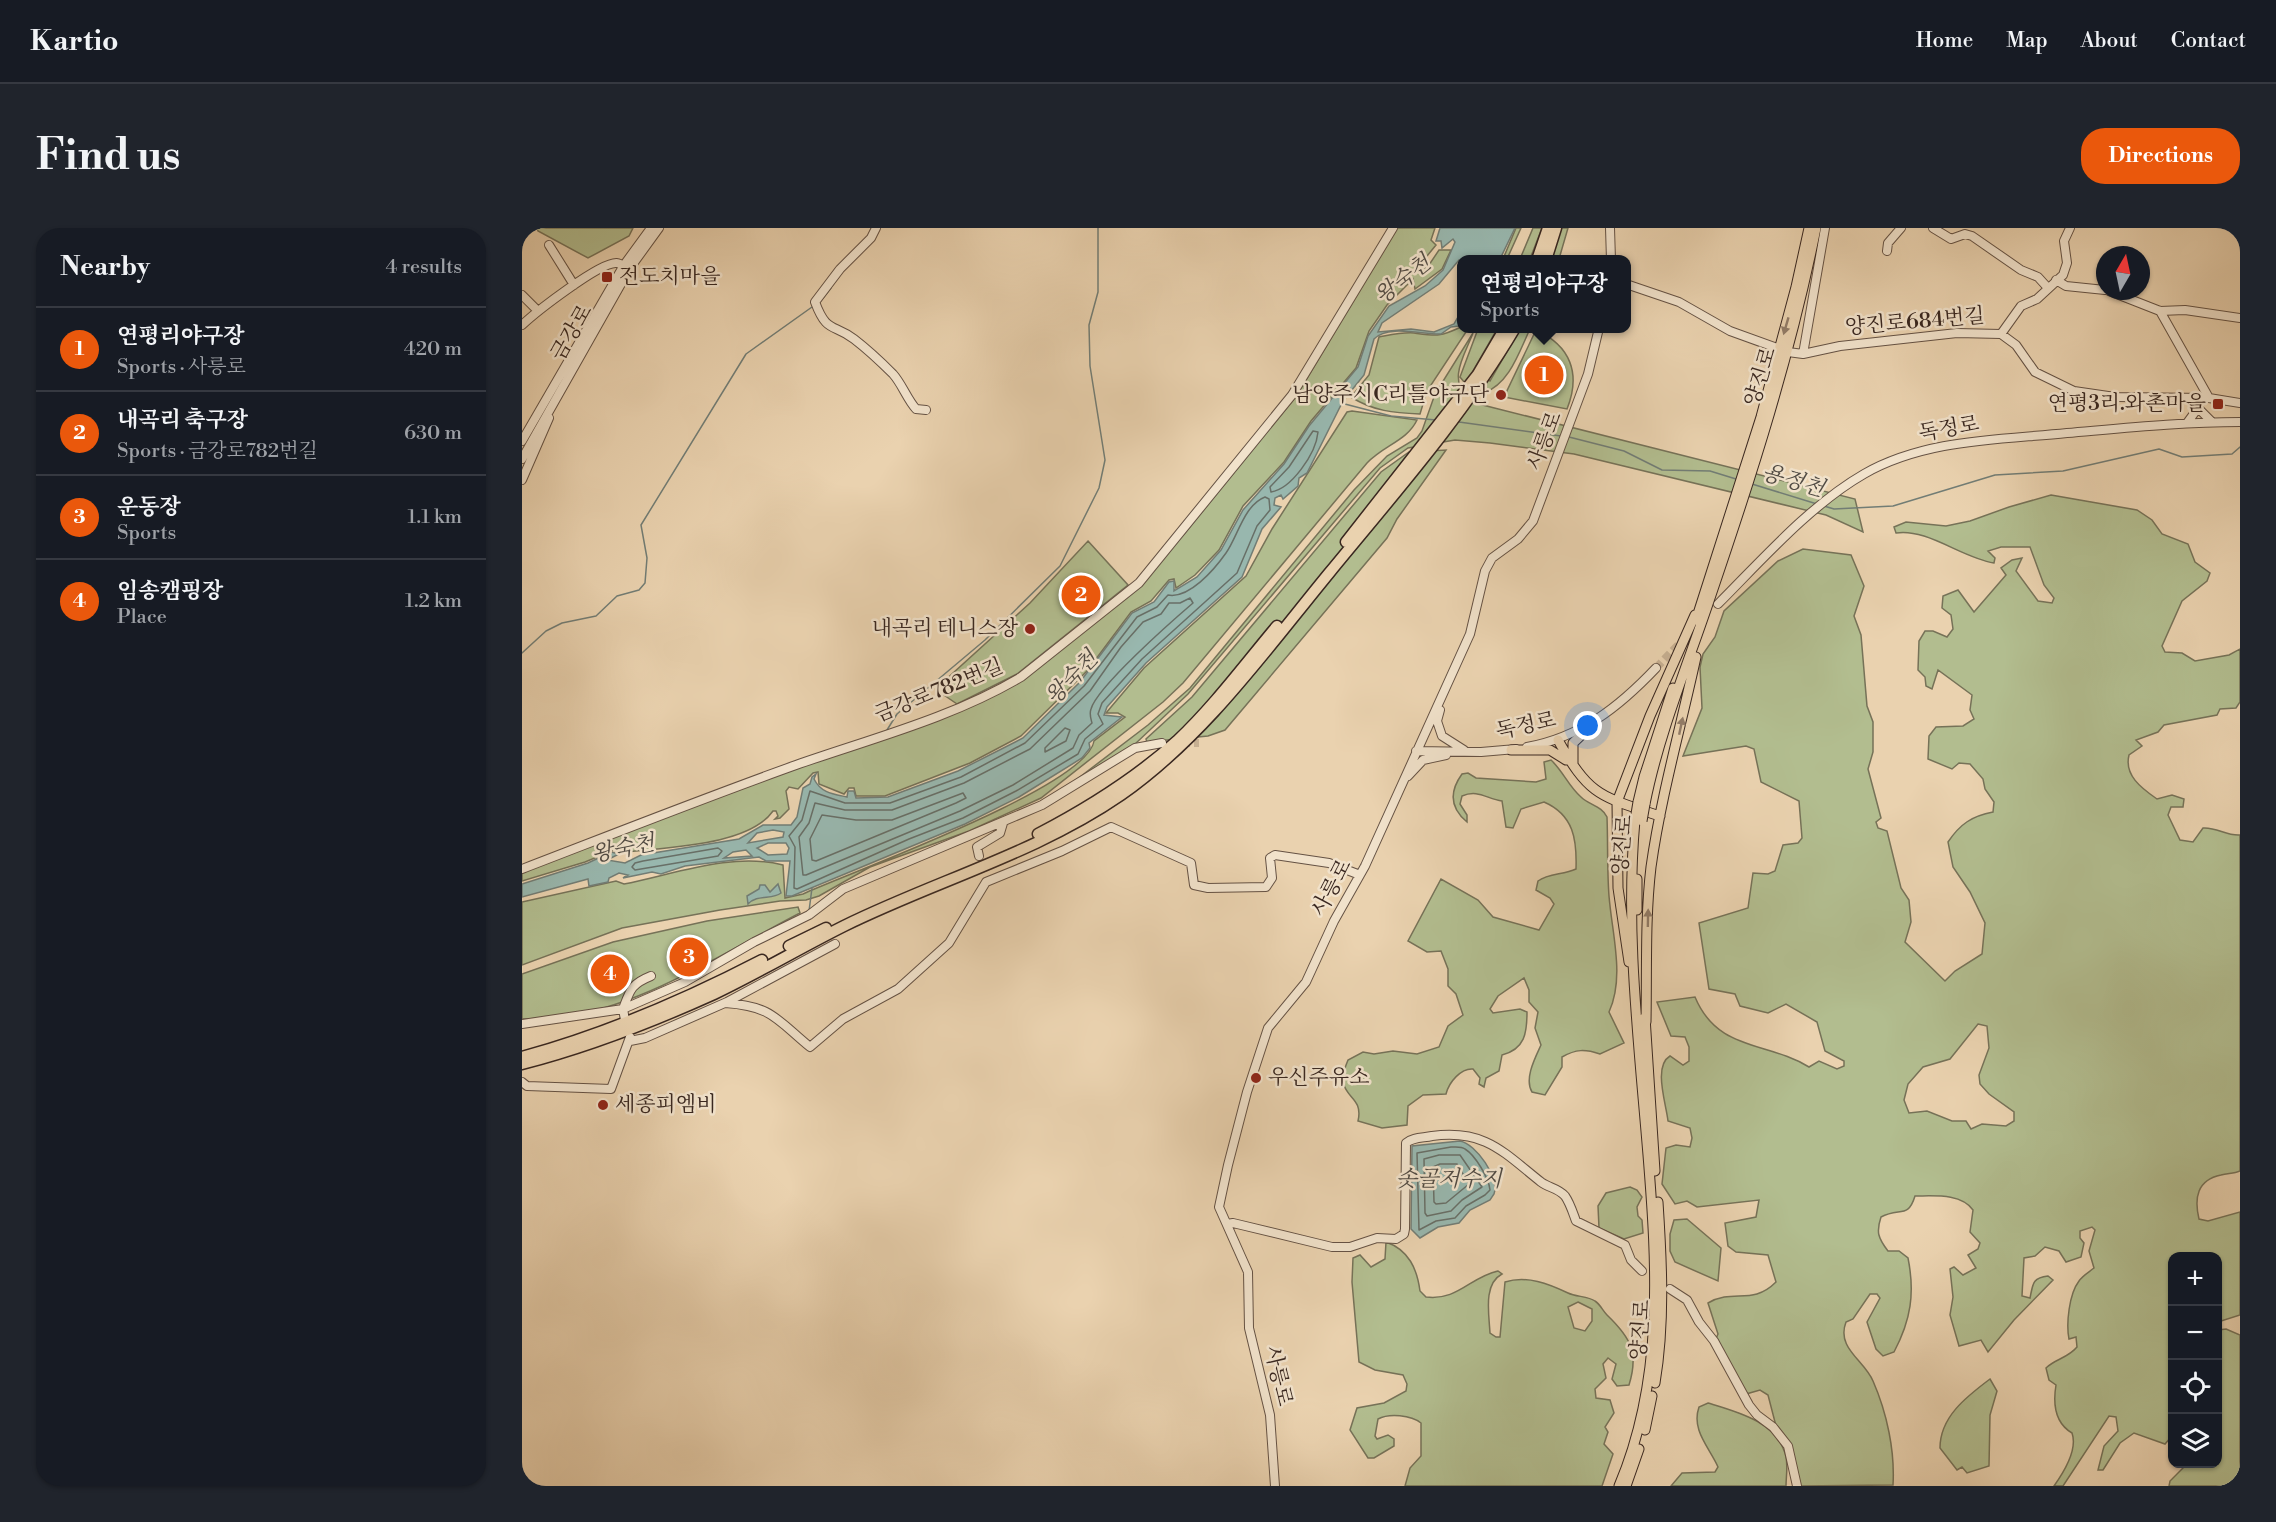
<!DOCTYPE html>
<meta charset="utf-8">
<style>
body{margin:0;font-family:"Libre Bodoni","Noto Serif KR",serif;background:#20242c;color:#f1f3f6}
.controls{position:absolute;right:18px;bottom:18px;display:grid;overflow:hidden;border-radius:12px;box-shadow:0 2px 4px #0004}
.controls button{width:54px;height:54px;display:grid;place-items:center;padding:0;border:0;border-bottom:2px solid #363941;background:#171b24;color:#f1f3f6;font:30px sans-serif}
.compass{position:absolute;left:1574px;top:18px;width:54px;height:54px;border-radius:50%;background:#171b24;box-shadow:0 2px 4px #0004;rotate:9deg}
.you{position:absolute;left:1066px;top:498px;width:21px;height:21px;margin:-15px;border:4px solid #fff;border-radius:50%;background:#1a73e8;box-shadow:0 0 0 9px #1a73e833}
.badge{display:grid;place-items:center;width:39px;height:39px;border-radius:50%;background:#ea580c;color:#fff;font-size:20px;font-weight:700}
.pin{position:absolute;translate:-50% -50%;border:3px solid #fff;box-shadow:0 2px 6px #0006}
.popup{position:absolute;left:935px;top:27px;width:174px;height:78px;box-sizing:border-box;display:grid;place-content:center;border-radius:12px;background:#171b24;filter:drop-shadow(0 2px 4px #0005);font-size:20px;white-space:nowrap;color:#9ea1a6}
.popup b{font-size:22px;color:#f1f3f6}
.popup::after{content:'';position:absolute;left:50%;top:100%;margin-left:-12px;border:12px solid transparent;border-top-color:#171b24}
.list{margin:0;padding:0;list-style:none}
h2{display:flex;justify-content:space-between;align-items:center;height:78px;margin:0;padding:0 24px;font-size:26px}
h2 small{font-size:20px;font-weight:400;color:#9ea1a6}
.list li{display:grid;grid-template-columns:39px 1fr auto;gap:18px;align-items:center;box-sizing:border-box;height:84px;padding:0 24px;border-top:2px solid #363941}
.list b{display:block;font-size:22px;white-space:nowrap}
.list p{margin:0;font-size:20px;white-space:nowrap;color:#9ea1a6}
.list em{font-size:20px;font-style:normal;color:#9ea1a6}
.icon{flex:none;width:33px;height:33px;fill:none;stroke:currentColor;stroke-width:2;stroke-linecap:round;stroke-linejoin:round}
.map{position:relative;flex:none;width:1718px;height:1258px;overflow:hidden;border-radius:24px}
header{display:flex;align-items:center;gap:36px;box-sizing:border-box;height:84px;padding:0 30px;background:#171b24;border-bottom:2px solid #363941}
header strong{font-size:28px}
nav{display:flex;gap:33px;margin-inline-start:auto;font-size:21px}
.intro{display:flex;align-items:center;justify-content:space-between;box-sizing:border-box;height:144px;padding:0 36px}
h1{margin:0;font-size:42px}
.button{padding:15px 27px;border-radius:24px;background:#ea580c;color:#fff;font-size:21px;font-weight:700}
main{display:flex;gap:36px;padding:0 36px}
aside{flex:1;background:#171b24;border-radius:24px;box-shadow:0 2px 4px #0004}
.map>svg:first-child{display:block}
.green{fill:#b2bd8f;stroke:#767258;stroke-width:1.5;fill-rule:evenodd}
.water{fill:#98b7ae;stroke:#727d75;stroke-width:1.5;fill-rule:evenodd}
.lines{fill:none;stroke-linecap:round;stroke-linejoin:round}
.shore{stroke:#686f67;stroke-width:1.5}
.stream{stroke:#727d75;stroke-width:1.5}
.minor-tunnel{stroke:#c7b092;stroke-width:8;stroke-dasharray:8 4;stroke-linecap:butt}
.minor-casing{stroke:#655244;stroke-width:10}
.major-casing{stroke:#392720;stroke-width:11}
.highway-casing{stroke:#392720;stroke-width:13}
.minor{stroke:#f1e2cb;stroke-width:8}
.major{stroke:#ead2af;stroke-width:9}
.highway{stroke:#ead2af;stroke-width:10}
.major-bridge-casing{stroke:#392720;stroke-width:11;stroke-linecap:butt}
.major-bridge{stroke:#ead2af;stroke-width:9}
.oneway{fill:#927c68}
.poi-dot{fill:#8f2418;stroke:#f1e2cb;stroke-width:2}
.labels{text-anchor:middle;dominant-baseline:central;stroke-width:5;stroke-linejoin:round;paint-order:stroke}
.poi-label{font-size:21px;fill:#392720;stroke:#f1e2cb;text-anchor:start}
.street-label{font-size:21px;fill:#392720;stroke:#f1e2cb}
.water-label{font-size:22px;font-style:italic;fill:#514b44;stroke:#f1e2cb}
</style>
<header>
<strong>Kartio</strong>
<nav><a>Home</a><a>Map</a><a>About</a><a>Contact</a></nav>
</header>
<div class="intro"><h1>Find us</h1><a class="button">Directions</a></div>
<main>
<aside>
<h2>Nearby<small>4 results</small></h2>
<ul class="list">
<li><span class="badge">1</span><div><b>연평리야구장</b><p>Sports · 사릉로</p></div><em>420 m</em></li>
<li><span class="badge">2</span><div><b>내곡리 축구장</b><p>Sports · 금강로782번길</p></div><em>630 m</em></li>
<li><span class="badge">3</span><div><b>운동장</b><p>Sports</p></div><em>1.1 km</em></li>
<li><span class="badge">4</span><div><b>임송캠핑장</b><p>Place</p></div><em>1.2 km</em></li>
</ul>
</aside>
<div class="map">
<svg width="1718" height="1258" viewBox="0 0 1718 1258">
<rect width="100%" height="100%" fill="#ead2af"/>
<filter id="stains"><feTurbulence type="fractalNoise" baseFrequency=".00333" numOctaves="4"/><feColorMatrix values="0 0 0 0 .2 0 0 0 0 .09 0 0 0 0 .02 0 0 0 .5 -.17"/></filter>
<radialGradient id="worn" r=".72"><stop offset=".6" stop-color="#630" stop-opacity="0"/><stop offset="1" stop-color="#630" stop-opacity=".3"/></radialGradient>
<path class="green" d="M15 0H111L107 8 66 30 16 3Z
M875 0H913L909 12 914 17 896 39 905 40 917 22H929L920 41 893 61 891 51 865 77 847 103 834 140 789 193 762 234 721 278 697 322 673 347 654 360 652 351 647 352 629 373 609 384 565 443 499 508 448 535 363 568H334L332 560H327L322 566 297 556 296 544 291 545 276 561 267 559 264 563 267 581 258 590 253 591 256 588 254 583H251C226 619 139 619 97 625L92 622 63 634 0 653V642L464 470 575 392 662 306 775 167Z
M994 0H999L985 31H981Z
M1011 0H1020L1008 31H998Z
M1039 0H1046L1037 31 1029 32Z
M939 99 946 101 905 163 898 186C872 185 851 183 829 169L847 147 857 109C868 107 881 104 892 105 915 108 918 109 939 99Z
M956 101H975L951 143 968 153 998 101H1008C997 124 988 155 962 165L948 161 938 149Z
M1014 102C1049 118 1059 146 1045 181L982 169Z
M951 105C941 131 927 148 945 173L1333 271 1341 304 1304 287 1052 226 968 215 933 212 886 220 858 240 666 466 612 517 550 555 626 497 668 460 832 262 865 228 895 210 900 203 913 166Z
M830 183 895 192C885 213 862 217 845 235L661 455 641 474 519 570 447 603 348 639 297 668 284 672 258 673 198 682 100 700 0 737V674L94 653 102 656C153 646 210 624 261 637L263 670 281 666C329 644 565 559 572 513L603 489 596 485H584L622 440 724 348 750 301 825 184Z
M924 222 875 291 865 310 703 502 686 508 625 514 624 511 670 469 859 244 887 224Z
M1529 267 1615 282 1630 292 1640 306 1666 316 1673 334 1688 345 1685 353 1660 373 1640 418 1643 424 1660 425 1673 433 1707 427 1718 421V474L1714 480 1698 481 1695 487 1642 497 1636 504 1614 512 1620 518 1607 527C1602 547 1619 560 1635 571L1650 567 1662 571 1661 579H1649L1646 587 1658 612 1671 614 1681 600C1695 599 1704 608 1718 607V943C1712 946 1706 945 1699 947 1675 952 1672 970 1677 991L1686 993 1718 984V1087L1696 1094V1028H1650V1208L1643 1216 1612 1205 1598 1215 1581 1242H1576L1582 1218 1596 1203 1594 1189 1587 1188 1541 1258H1532C1542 1244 1556 1222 1550 1205 1533 1195 1531 1175 1534 1157L1527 1152 1524 1140C1533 1131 1546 1130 1555 1119L1554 1109 1547 1111C1544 1096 1547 1066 1557 1053 1560 1048 1567 1044 1572 1040L1567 1023 1573 1002 1570 999 1558 1003V1010L1562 1015 1559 1029 1544 1034 1537 1023 1523 1019 1513 1028 1502 1030 1500 1068 1508 1070C1511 1056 1510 1050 1526 1048L1531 1052 1492 1092 1466 1124 1459 1112 1437 1118 1428 1087 1431 1069 1428 1041 1432 1039 1441 1047 1454 1040 1446 1027 1456 1021 1458 1015 1448 1004 1451 982C1439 965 1412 968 1393 968 1386 991 1378 979 1359 989 1354 1004 1356 1010 1366 1023H1377L1386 1030C1393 1065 1389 1092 1372 1124L1361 1128 1354 1121 1345 1094 1358 1070 1355 1066H1348L1331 1091 1324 1094C1314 1120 1342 1132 1351 1153 1365 1185 1373 1223 1371 1257L1276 1258 1268 1222 1254 1198 1246 1167 1238 1162 1224 1166 1193 1113 1196 1106 1186 1075C1212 1060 1230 1078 1254 1054L1246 1027 1214 1024 1206 1018 1203 995 1234 989 1237 972 1175 979 1165 973 1153 976 1140 956 1144 920 1154 917 1168 919 1170 910 1168 900 1146 893C1144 875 1131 838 1148 828L1161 837 1167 833V819L1163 809 1149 808 1135 774 1173 769C1196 824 1245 813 1287 839L1297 833 1315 841 1322 838V833L1303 823 1295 794 1264 776 1246 785 1218 778 1213 766 1187 761 1177 695 1226 680 1231 645 1246 646 1253 643 1261 617 1276 615 1280 610 1277 573 1239 554 1232 521 1224 518 1161 528 1180 480 1178 439 1181 426 1193 409 1202 383 1256 333 1281 321 1329 327 1342 358 1332 388 1339 407 1345 478 1351 494V524L1346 541 1359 590 1354 594 1356 600 1365 603 1379 660 1387 672 1389 694 1383 714 1423 753 1433 743 1460 726 1463 695 1448 664 1431 639 1426 614C1438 596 1450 588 1471 584L1472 574 1463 561 1461 551 1448 536 1437 535 1430 541 1406 531 1407 508 1414 499 1441 498 1452 491 1448 482 1450 467 1416 442 1410 461 1404 458 1403 449 1396 442 1397 413 1403 403H1411L1425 409 1431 401 1429 387 1420 380 1421 368 1436 362 1452 384 1484 347 1479 340 1490 332 1500 330 1494 343 1516 373 1530 375 1532 370 1522 357 1508 319H1479L1466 323 1473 330 1472 335C1440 330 1405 300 1374 305L1372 299 1384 294 1424 298 1448 293 1487 279ZM1456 796 1465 798 1467 820 1457 847 1458 856 1467 866 1492 884V893L1484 898 1460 896 1449 901 1444 893H1430L1405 883 1387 885 1382 872 1386 856 1401 839 1428 831Z
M566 313 606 357 495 446 435 476 422 467 419 456 508 375Z
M1029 532C1041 543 1047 559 1059 569 1067 577 1080 578 1085 589 1086 615 1085 642 1087 668 1090 706 1103 749 1087 784L1102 815 1078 826C1063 821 1054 821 1040 829V839L1023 867 1010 864C1002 851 1013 830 1019 817L1013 800 1016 784 1007 774V762L1002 750 976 768 968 781 971 785 998 781 1005 784C1005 805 1003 821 980 827L977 843 964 850 962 859 957 856 958 850 951 841C939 840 927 854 924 866L901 867 886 878 885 897 860 900 836 893C843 863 809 872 826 832L841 824 852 826 871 823 895 826 917 819 926 798 941 787 934 766 926 758V741L919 723 905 724 886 713 919 651 956 672 971 689 1017 702 1032 676 1028 670 1014 662 1016 653C1027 645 1041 647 1054 641 1055 612 1052 587 1022 574L999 581 991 600 984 599 980 573C965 571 956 561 940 568L938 576 945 587V594C928 580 927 564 940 546L946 545 954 550 1014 554 1024 551 1022 534Z
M276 679 278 685C210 720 126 775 51 787 34 790 17 790 0 791V746L91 714 185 693Z
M1108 959 1115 962 1120 969 1115 979 1116 988 1120 992 1121 1005 1102 1011 1077 1000 1076 978 1084 965Z
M1165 991 1199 1020 1196 1053 1153 1034 1148 1023V1006L1152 992Z
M864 1014C887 1022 895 1041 898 1063L904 1069C936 1073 948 1049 976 1043L980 1046C961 1056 967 1086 968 1105L974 1109H978L983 1054C1005 1047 1027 1056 1046 1065 1054 1069 1066 1068 1073 1073 1078 1076 1081 1083 1085 1087 1109 1110 1117 1125 1107 1157L1095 1158 1090 1151 1094 1136 1086 1130 1081 1136 1084 1150 1073 1161 1074 1170 1088 1172 1092 1185 1083 1199 1086 1204 1082 1216 1091 1226 1080 1258H883L888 1240 899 1228V1195C889 1187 867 1185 856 1191L853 1208 855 1211 866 1207 872 1211V1218L852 1230H846L828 1202 835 1180 862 1175 884 1163 885 1156 881 1147 853 1142 837 1134 830 1054 831 1030 838 1027 849 1039 863 1031ZM1056 1074 1070 1081V1093L1063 1103 1052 1100 1046 1079Z
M1704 1101 1718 1107V1258H1647L1648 1253 1665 1236H1696V1102Z
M1468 1151 1475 1163 1468 1187 1467 1238 1445 1245 1440 1239 1435 1242 1418 1220C1418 1189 1444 1169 1468 1151Z
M1186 1175C1216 1184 1256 1194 1264 1229 1266 1238 1264 1249 1264 1258H1149L1160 1245 1193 1244 1196 1239C1187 1219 1169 1202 1177 1179Z"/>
<path class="water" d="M918 0H993L978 31 937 32 917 56 860 95 856 104 889 101 912 104 932 96 939 84 937 98 929 99 919 106C902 107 866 96 852 111L842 147 821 173 785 245 777 250 776 258 761 271 759 267 753 270 752 277 759 279 740 301 720 349 624 435 585 479 582 487 600 489 567 515 568 520 560 530 497 569 443 596 270 668H264L268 633H244L237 629 163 638 139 646 130 644 101 650 106 647 97 645 87 650 86 654 67 658 66 651 0 669V656L66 635 89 624 97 626 85 632 103 635 119 627 217 611 241 597H269L275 589 281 560 288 556 290 549 294 546 292 551C299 565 311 566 325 569L326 563H332L334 570 366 569 436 543 501 510 558 454 610 385 632 374 647 354 652 353V363L675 349 699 322 721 282 762 236 787 198 836 139 846 108 867 78 903 58 921 42 933 14 931 11 920 20 919 13H914ZM251 602 262 604 261 609 226 615 235 605ZM246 615H264L267 620 265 626 246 627 235 620ZM224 622 230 628 202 630 211 624Z
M256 656 259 665C250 672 235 666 226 676L225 668 237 661 238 657H243L248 664Z
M938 913C954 916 978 950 972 966L968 972 948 982 937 995 916 999 898 1010 889 1001 890 918Z"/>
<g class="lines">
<path class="shore" d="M791 203 796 204C794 226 769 261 749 264L748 259 767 239Z
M743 269 747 271 748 282 735 298 715 345 620 431 580 475 576 486 581 496 563 511 556 526 494 563 441 590 387 611 275 661 272 660 273 619 267 608 280 592 288 563 323 575H368L439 549 503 515 562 458 615 389 635 379 646 367C667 371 692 342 704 325 716 308 722 277 743 269Z
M668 370 671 375C650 393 575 459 569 481 567 486 569 491 570 495L557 507 551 520 491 557 438 583 284 647H281L277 609 287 595 293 575 323 582H370L442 555 508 521 568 463 599 419 621 394 639 386 647 375H658Z
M543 500 548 502 544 513 523 524V520Z
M441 565 444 570 434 575 294 633 290 632 288 611 300 587 334 592H370Z
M196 620 200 623 196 628 113 642 110 639 113 635 121 633Z
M929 919C934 919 939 918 943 921 953 927 967 950 968 962L963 967 944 978 933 990 914 993 897 1002 895 925Z
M917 927H938L960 959 940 972 929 983 905 988 903 985 902 931Z
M918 936H935L947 956 924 975 914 976 912 974 911 939Z"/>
<path class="stream" d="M298 74 309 60
M819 175 869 188 914 192
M937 194 1039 208
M1047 209 1102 223 1140 242 1188 243 1214 251
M1230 256 1295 276
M1302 278 1312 281 1371 278 1473 247 1541 243 1637 221 1660 229 1710 226 1718 219
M0 425 24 403 40 395 74 388 95 368 117 362 123 355 125 330 119 297 224 126 290 79
M365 502 375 486 463 412 538 338 577 260 583 232 568 138 567 97 576 64V0
M287 683 290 660"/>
<path class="minor-tunnel" d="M1134 440 1159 414
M660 515H677"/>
<g class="minor-casing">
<path id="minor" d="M354 0 349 10 318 41 293 74C305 106 311 95 332 111 345 121 359 134 371 146 380 156 385 171 394 181L404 182
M1088 0 1089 32
M1411 0 1429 11 1443 6 1450 8 1499 42 1516 49 1526 60
M27 17 52 57
M1365 23 1366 15 1379 0
M1534 52 1544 58 1583 62
M1104 56 1157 74 1208 103 1266 124 1281 126 1318 118 1435 105 1479 106 1494 117 1513 144 1552 163 1593 169 1687 170 1718 175
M1587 63 1638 83 1663 82 1718 90
M0 67 16 83
M1638 83 1687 170
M0 97C14 84 79 33 95 35 96 35 103 38 104 39
M1479 106 1499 78 1515 71 1541 47 1545 35 1542 13 1548 0
M1281 126 1303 0
M1665 195 1676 180 1690 194
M0 213 102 37 129 0
M0 231 108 40 137 0
M0 252 27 190
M1196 376C1239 333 1288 277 1342 246 1403 211 1477 212 1545 205 1603 200 1660 194 1718 194
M918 482 915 493 920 508 942 522
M1005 519C1059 509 1097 479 1134 440
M894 523 959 524 994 521
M886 548 901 532 924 527
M457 628 455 619 478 605 481 595
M0 641C91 606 182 570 274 537 348 511 430 490 499 449L617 355 770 167 871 0
M129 748C109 756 108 762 101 781L163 754 232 714 287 687 321 661 520 577 613 520 640 515
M203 775C250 778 254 791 288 819L321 791 376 761 427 715 464 654 540 623 589 599 669 635 672 657 686 660 744 659 750 650 748 630 753 627 807 635 838 647
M0 796 101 781 103 792
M108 813 123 810 205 774 313 716
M0 854 5 858 89 861 108 809
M705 996 711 995 810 1019H828L855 1010 874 1011 882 1006 883 1001 884 915C891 909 901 910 910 908 963 901 981 924 1019 954 1027 960 1036 960 1043 968 1048 975 1051 985 1054 993L1103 1017 1109 1032 1120 1043
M1148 1061 1165 1072 1177 1094 1192 1113 1227 1177 1235 1187 1251 1199 1266 1218 1275 1258
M753 1258 748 1187 727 1100 726 1044 697 979 706 937 725 864 746 800 784 754 812 693 843 638 948 406 963 343 970 330 996 311 1011 293 1066 146 1077 100"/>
</g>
<g class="major-casing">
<path id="major" d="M1174 392 1239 189 1274 59 1287 0
M1036 512C1068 569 1078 568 1138 588
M989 522H1028L1044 532
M1051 535V515L1074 493
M1116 574 1122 549 1151 460
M1123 576C1137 505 1166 436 1189 367 1230 247 1269 125 1294 0
M1115 682V651
M1107 734 1096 660 1095 574 1128 488 1173 387
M1123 789 1133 943
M1124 794C1125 742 1123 690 1129 639 1139 568 1159 498 1174 429
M1133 1155C1143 1095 1140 1035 1136 974
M1123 1202 1130 1168
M1097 1258C1142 1152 1135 1039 1126 927 1117 816 1103 703 1113 592
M1104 1258 1117 1221"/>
</g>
<g class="highway-casing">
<path id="highway" d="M1015 32 1026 0
M1024 32 1034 0
M824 314 956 146 983 100
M516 606C566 580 614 550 656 512 692 478 723 436 755 398
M267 718 304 700
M0 829C84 806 163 772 240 732
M0 836C66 819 130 794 192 766 236 745 278 720 322 698 413 653 515 625 599 567 683 508 743 423 808 344 872 266 941 188 993 100"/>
</g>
<use href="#minor" class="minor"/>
<use href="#major" class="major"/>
<use href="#highway" class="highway"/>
<g class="major-bridge-casing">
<path id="major-bridge" d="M1113 592 1116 574
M1120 593 1123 576"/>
</g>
<use href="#major-bridge" class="major-bridge"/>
</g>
<defs><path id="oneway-solid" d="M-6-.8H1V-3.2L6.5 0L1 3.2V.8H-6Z" transform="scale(1.5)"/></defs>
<g class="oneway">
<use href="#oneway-solid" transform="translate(1264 98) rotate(106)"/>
<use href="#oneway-solid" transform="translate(1159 498) rotate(-78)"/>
<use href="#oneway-solid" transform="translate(1126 690) rotate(-89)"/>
</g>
<g class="poi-dot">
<rect x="79" y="43" width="12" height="12" rx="3"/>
<circle cx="979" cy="167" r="6"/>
<rect x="1690" y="170" width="12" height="12" rx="3"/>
<circle cx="508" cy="401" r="6"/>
<circle cx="734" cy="850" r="6"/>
<circle cx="81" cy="877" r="6"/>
</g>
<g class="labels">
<g class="poi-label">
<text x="97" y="49">전도치마을</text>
<text x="967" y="167" text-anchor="end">남양주시C리틀야구단</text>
<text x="1684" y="176" text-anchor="end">연평3리.와촌마을</text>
<text x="496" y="401" text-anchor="end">내곡리 테니스장</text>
<text x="746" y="850">우신주유소</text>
<text x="93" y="877">세종피엠비</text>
</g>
<g class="street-label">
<text transform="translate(1393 94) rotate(-5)">양진로684번길</text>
<text transform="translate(50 105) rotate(-60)">금강로</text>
<text transform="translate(1239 149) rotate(-73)">양진로</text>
<text transform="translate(1427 201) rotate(-10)">독정로</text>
<text transform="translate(1023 213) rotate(-69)">사릉로</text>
<text transform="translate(417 463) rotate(-22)">금강로782번길</text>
<text transform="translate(1004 498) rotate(-12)">독정로</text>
<text transform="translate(1101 617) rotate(-85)">양진로</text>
<text transform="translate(810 660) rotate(-62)">사릉로</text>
<text transform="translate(1119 1102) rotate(-86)">양진로</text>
<text transform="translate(756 1148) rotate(77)">사릉로</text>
</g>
<g class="water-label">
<text transform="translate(881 52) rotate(-38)">왕숙천</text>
<text transform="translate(1271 253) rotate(17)">용정천</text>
<text transform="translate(550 450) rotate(-46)">왕숙천</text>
<text transform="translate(101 621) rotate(-11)">왕숙천</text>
<text x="927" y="951">솟골저수지</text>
</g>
</g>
<rect width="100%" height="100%" filter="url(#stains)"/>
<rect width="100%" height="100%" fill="url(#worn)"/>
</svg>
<div class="controls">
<button>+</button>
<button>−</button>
<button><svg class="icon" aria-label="locate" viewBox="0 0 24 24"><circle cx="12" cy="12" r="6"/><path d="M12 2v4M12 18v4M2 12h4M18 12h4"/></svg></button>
<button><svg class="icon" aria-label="layers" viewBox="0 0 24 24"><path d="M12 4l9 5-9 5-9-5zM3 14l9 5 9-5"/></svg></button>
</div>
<svg class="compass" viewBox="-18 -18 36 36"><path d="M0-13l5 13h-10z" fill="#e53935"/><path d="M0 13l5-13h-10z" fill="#9ea1a6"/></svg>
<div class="you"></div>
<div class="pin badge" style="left:1022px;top:147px">1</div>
<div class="popup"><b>연평리야구장</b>Sports</div>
<div class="pin badge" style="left:559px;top:367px">2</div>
<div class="pin badge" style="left:167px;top:729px">3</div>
<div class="pin badge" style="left:88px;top:746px">4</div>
</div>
</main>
